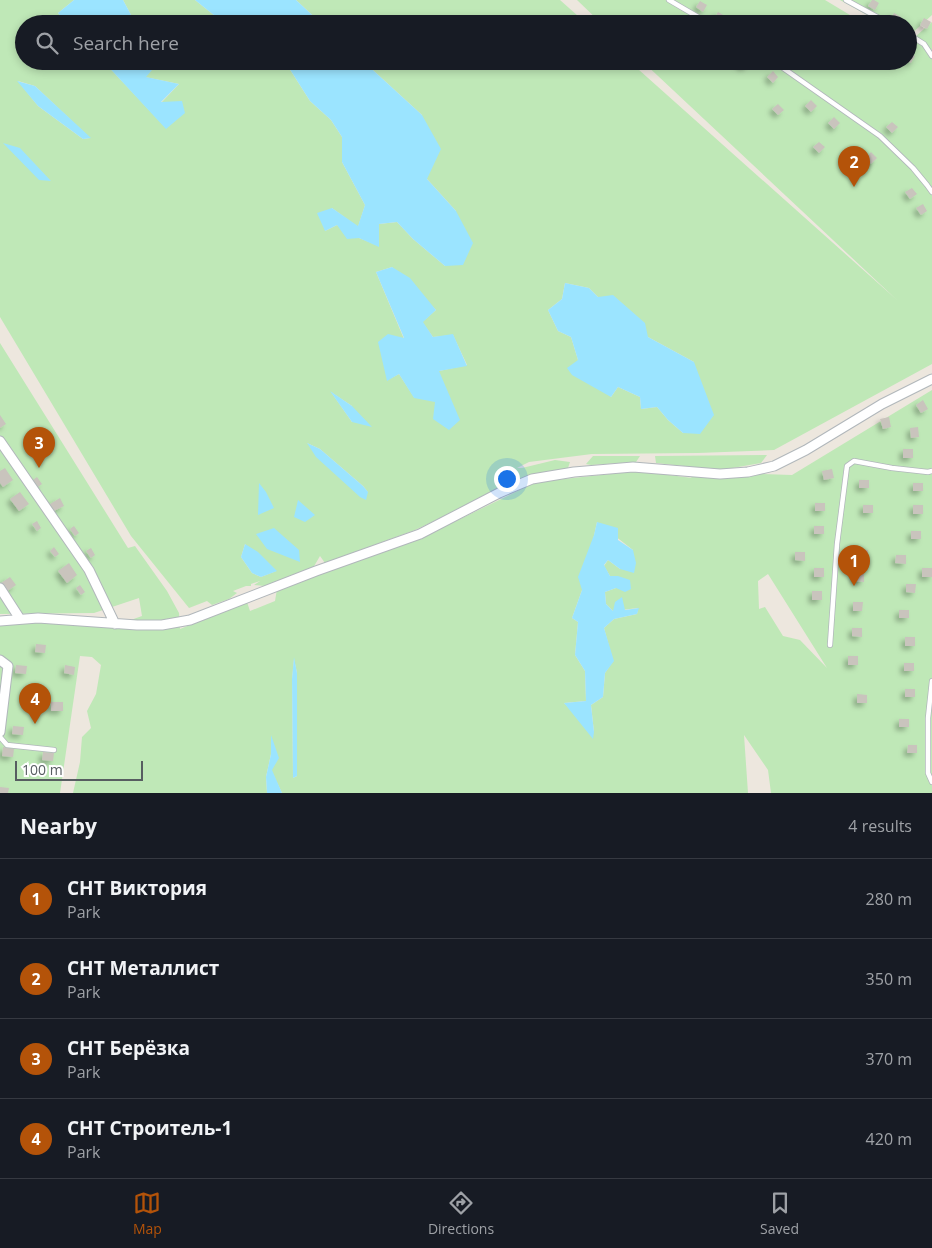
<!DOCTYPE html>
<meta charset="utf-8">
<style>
body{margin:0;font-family:"Open Sans",sans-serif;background:#242831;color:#f1f3f6}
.scale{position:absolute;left:15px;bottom:12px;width:128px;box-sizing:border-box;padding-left:5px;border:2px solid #575d61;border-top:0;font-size:14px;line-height:18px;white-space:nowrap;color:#575d61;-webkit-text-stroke:4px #fff;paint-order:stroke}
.you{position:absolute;left:506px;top:478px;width:18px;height:18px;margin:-12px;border:4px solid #fff;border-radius:50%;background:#1a73e8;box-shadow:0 0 0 8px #1a73e833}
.badge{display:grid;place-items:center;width:32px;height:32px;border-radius:50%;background:#b45309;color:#fff;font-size:16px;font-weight:700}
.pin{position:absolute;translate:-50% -41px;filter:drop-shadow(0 1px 2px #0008)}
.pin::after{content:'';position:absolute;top:26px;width:18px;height:15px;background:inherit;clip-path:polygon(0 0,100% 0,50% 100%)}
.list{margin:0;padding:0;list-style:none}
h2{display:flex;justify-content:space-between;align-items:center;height:65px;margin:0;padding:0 20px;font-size:21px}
h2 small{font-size:16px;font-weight:400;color:#9ea1a6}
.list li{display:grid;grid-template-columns:32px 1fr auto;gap:15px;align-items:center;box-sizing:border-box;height:80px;padding:0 20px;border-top:1px solid #363941}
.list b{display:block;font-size:19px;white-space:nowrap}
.list p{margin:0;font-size:16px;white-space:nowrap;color:#9ea1a6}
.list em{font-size:16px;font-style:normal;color:#9ea1a6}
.icon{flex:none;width:28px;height:28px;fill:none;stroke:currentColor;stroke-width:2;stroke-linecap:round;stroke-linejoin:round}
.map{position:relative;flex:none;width:932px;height:793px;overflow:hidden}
.search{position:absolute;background:#171b24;box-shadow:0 2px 8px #0003;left:15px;right:15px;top:15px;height:55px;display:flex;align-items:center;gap:12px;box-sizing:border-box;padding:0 18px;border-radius:28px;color:#9ea1a6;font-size:19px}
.sheet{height:385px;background:#171b24}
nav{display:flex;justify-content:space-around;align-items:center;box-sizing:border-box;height:70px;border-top:1px solid #363941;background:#171b24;font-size:14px;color:#9ea1a6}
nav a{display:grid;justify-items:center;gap:2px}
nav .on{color:#b45309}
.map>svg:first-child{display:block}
.green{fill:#bfe8b7;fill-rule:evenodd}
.water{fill:#9be4ff}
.building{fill:#c9c4bd;filter:url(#shadow)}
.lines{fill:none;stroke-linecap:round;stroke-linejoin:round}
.service-casing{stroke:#b1b7bb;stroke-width:6}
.minor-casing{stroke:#b1b7bb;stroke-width:11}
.service{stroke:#fff;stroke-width:4.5}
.minor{stroke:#fff;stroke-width:9}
</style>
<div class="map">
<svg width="932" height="793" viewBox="0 0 932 793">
<defs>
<filter id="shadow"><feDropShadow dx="-3.5" dy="3.5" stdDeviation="2.5" flood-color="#0004"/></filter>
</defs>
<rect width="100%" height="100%" fill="#ede7de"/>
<path class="green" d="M0 0H74L58 13 67 24H24V61H103L166 128 161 103 179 84 145 77 158 63 157 61H273L289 68 310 101 331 120 342 137V162L365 205 358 227 332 208 325 231 337 225 359 238 379 246V224L397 222 413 239 445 266 456 211 427 179 422 115 363 61H629L897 300 642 61H908V43L932 22V364L774 450 698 453 592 454 529 462 517 468H522L555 460 570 462 568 468 558 470 515 480 464 507 415 530 325 563 320 556 313 568 301 574 265 586 254 585 260 581 251 584V586H246L233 591 237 593 229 599 212 605 207 601 189 608 131 536 0 317ZM18 81 35 86 90 138 83 139 38 106ZM392 267 436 310 422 322 433 337 453 335 467 365 439 371 414 397 399 374 387 380 404 339 376 272ZM565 283 589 288 598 297 648 337 694 362 683 433 668 420 657 407 641 409 640 397 618 387 611 397 578 360 571 337 558 331 548 310 562 299ZM331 392 352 406V422ZM307 443 320 449 363 486 368 492ZM245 544 276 571 261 577 252 573 241 557Z
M123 0H195L225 24H136Z
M296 0H560L587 24H322Z
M577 0H825L865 24H602Z
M840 0H932V15L908 37V24H883Z
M0 343 128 548 135 546 167 591 179 613 180 629 247 602 250 611 275 601 277 589 347 565 402 543 458 517 456 521 536 482 638 471 692 478 689 476 762 471V474L792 475 932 390V793H771L768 770 744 735 748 793H282L271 770V737V754L266 777 267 793H73L80 762 82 737 91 728 87 711 96 694 101 665 92 657 80 656 60 793H0V623L20 621 114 626 142 616 139 598 94 613 0 614ZM597 522 633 550 620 569 608 560 604 566 610 576H618L616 588 605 592 606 604 613 611 638 608 637 614 614 619 604 628 613 661 605 673 603 697 591 705 594 732 564 703 586 701 585 671 575 655 578 622 572 618 582 590ZM768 574 827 668 800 640 783 636 765 607 759 609 758 581ZM294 659 297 673V776L293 778 292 679Z
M767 455 761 463 721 470 656 463 655 456Z
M593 456H640L636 462 591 465 586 464Z"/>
<path class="water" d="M74 0H123L136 24H67L58 13Z
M195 0H296L322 24H225Z
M103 61H157L158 63 146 77 179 84 161 102 182 101 185 113 166 129Z
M273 61H363L422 115 441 149 427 179 456 211 473 243 463 265 445 266 413 239 397 222 379 224V247L359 238 347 239 337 225 325 231 317 213 332 208 358 226 365 205 342 162V137L331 120 310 101 289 68Z
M17 81 35 86 91 138 83 139 38 106Z
M3 143 20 148 51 181 39 180Z
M392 267 410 278 436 310 423 322 433 337 453 334 467 366 439 371 460 420 449 430 433 419 435 402 414 398 399 374 387 381 378 342 388 334 404 338 376 272Z
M565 283 589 288 598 297 613 295 645 323 648 337 694 362 714 415 700 434 683 433 668 420 657 407 641 409 640 397 618 387 611 397 572 375 567 368 578 360 571 337 558 331 548 310 562 299Z
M330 391 352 406 372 427 352 422Z
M307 443 320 449 363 486 368 492 366 500 360 497 316 457Z
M259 483 266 492 274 508 258 515Z
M298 500 315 515 305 522 294 517Z
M597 522 618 528V540L633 550 636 563 634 573 620 569 608 560 604 565 610 576H618L630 580 631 589 625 592 616 588 605 592 606 604 613 611 615 602 622 597 625 610 639 608 637 614 614 619 604 628 614 661 605 673 603 697 591 705 594 732 593 739 564 703 586 701 585 671 575 655 578 622 572 618 582 590 578 577 594 535Z
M274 528 299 550 300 562 267 549 256 534Z
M245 544 258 552 277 571 261 577 252 573 241 557Z
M294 657 297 673V776L293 778 292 679Z
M271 735 279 758 272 770 282 793H267L266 777 271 754Z"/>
<path class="building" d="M872 0H874L879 3 875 10 868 6Z
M700 1 707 5 703 12 696 7Z
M718 12 725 16 721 23 714 19Z
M894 13 901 17 897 24 890 20Z
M677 18 684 22 683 24H673Z
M924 18 931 22 927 29 920 25Z
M908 52 915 56 911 63 908 61Z
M739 61H748L750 63 744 68 738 63Z
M773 71 778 77 773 83 767 77Z
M811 100 817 106 811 112 805 106Z
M778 104 784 110 778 115 772 109Z
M834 117 840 123 834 129 828 123Z
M892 122 898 127 892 133 886 127Z
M819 142 825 147 819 153 813 147Z
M871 152 877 158 871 164 866 158Z
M912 188 917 194 910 199 905 192Z
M923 204 927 211 921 215 916 208Z
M923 400 928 409 921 413 916 405Z
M0 415 6 424 0 428Z
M889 417 891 427 883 429 880 419Z
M918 427 919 437 911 438 910 428Z
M903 449H913V458H903Z
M5 468 13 480 3 487 0 483V471Z
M832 469 834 478 824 480 822 471Z
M37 477 42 484 38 487 33 480Z
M859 480H869V488H859Z
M913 483H923V491H913Z
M20 492 29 504 19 511 10 499Z
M60 498 64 506 54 511 50 504Z
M815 503H825V511H815Z
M863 505H873V513H863Z
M913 505H923V514H913Z
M37 521 41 528 37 531 32 524Z
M74 526 79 533 75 536 70 529Z
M814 526H824V534H814Z
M911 531H921V539H911Z
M54 547 59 554 55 557 50 551Z
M91 548 95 555 91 558 86 551Z
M858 550H868V559L858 558Z
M795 552H805V561L795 560Z
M896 555H906V564L895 563Z
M69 563 77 575 67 583 58 571Z
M814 568H824V577H814Z
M922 568H932V577H922Z
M855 573H864V582L854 581Z
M10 577 16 585 6 592 1 583Z
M906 584H916L915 593 906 592Z
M80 585 85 592 81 595 76 588Z
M812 591H822V600H812Z
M853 602H863L862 611H853Z
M899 610H909V618H899Z
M852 628H862V637L852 636Z
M905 637H915V646H905Z
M36 644 46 645 45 653 35 652Z
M848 656H858V665H848Z
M904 663H914V671H904Z
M16 665 27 666 26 674 15 673Z
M65 665 75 667 74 675 64 673Z
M905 689H915V697H905Z
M857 694 867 695V703H857Z
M51 702H63V711H51Z
M899 719H909V727H899Z
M13 726 24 727 23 735 12 734Z
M908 745H917V753H907Z
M3 747 14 749 13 757 2 756Z
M43 752 54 753 53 761 42 760Z
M0 787 9 788 8 793H0Z"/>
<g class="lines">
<g class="service-casing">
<path id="service" d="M669 0 710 24
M846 0 890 24
M908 34 924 44 932 56
M773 61 880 136 913 168 927 185 932 192
M830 645 837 544 847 466 854 461 892 468 928 472 932 471
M932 681 928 718V773L932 782
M0 737 7 745 54 750"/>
</g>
<g class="minor-casing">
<path id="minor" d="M0 441 89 570 115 624
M0 588 20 619
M0 621 38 618 137 625H162L190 620 316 571 420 534 499 493 532 479 574 472 633 467 720 474 748 472 774 466 806 450 882 404 932 379
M0 660 8 666 0 732"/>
</g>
<use href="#service" class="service"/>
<use href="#minor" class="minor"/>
</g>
</svg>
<div class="scale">100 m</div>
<div class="you"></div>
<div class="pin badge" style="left:854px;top:586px">1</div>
<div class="pin badge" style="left:854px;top:187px">2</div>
<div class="pin badge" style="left:39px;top:468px">3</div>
<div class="pin badge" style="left:35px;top:724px">4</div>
<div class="search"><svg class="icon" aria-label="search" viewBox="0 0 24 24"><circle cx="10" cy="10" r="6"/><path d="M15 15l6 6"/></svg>Search here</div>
</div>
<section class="sheet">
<h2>Nearby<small>4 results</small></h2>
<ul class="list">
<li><span class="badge">1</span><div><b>СНТ Виктория</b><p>Park</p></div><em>280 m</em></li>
<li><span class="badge">2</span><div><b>СНТ Металлист</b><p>Park</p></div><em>350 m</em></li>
<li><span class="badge">3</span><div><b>СНТ Берёзка</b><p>Park</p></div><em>370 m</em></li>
<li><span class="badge">4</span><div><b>СНТ Строитель-1</b><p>Park</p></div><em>420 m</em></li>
</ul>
</section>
<nav>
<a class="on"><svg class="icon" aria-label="map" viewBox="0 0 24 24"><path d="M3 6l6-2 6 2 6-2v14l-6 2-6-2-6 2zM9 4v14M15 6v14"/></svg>Map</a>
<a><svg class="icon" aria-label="directions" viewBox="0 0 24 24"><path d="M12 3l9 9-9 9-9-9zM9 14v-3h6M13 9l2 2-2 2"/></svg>Directions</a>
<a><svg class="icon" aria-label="saved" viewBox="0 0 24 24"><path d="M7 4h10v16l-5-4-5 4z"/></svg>Saved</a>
</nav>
